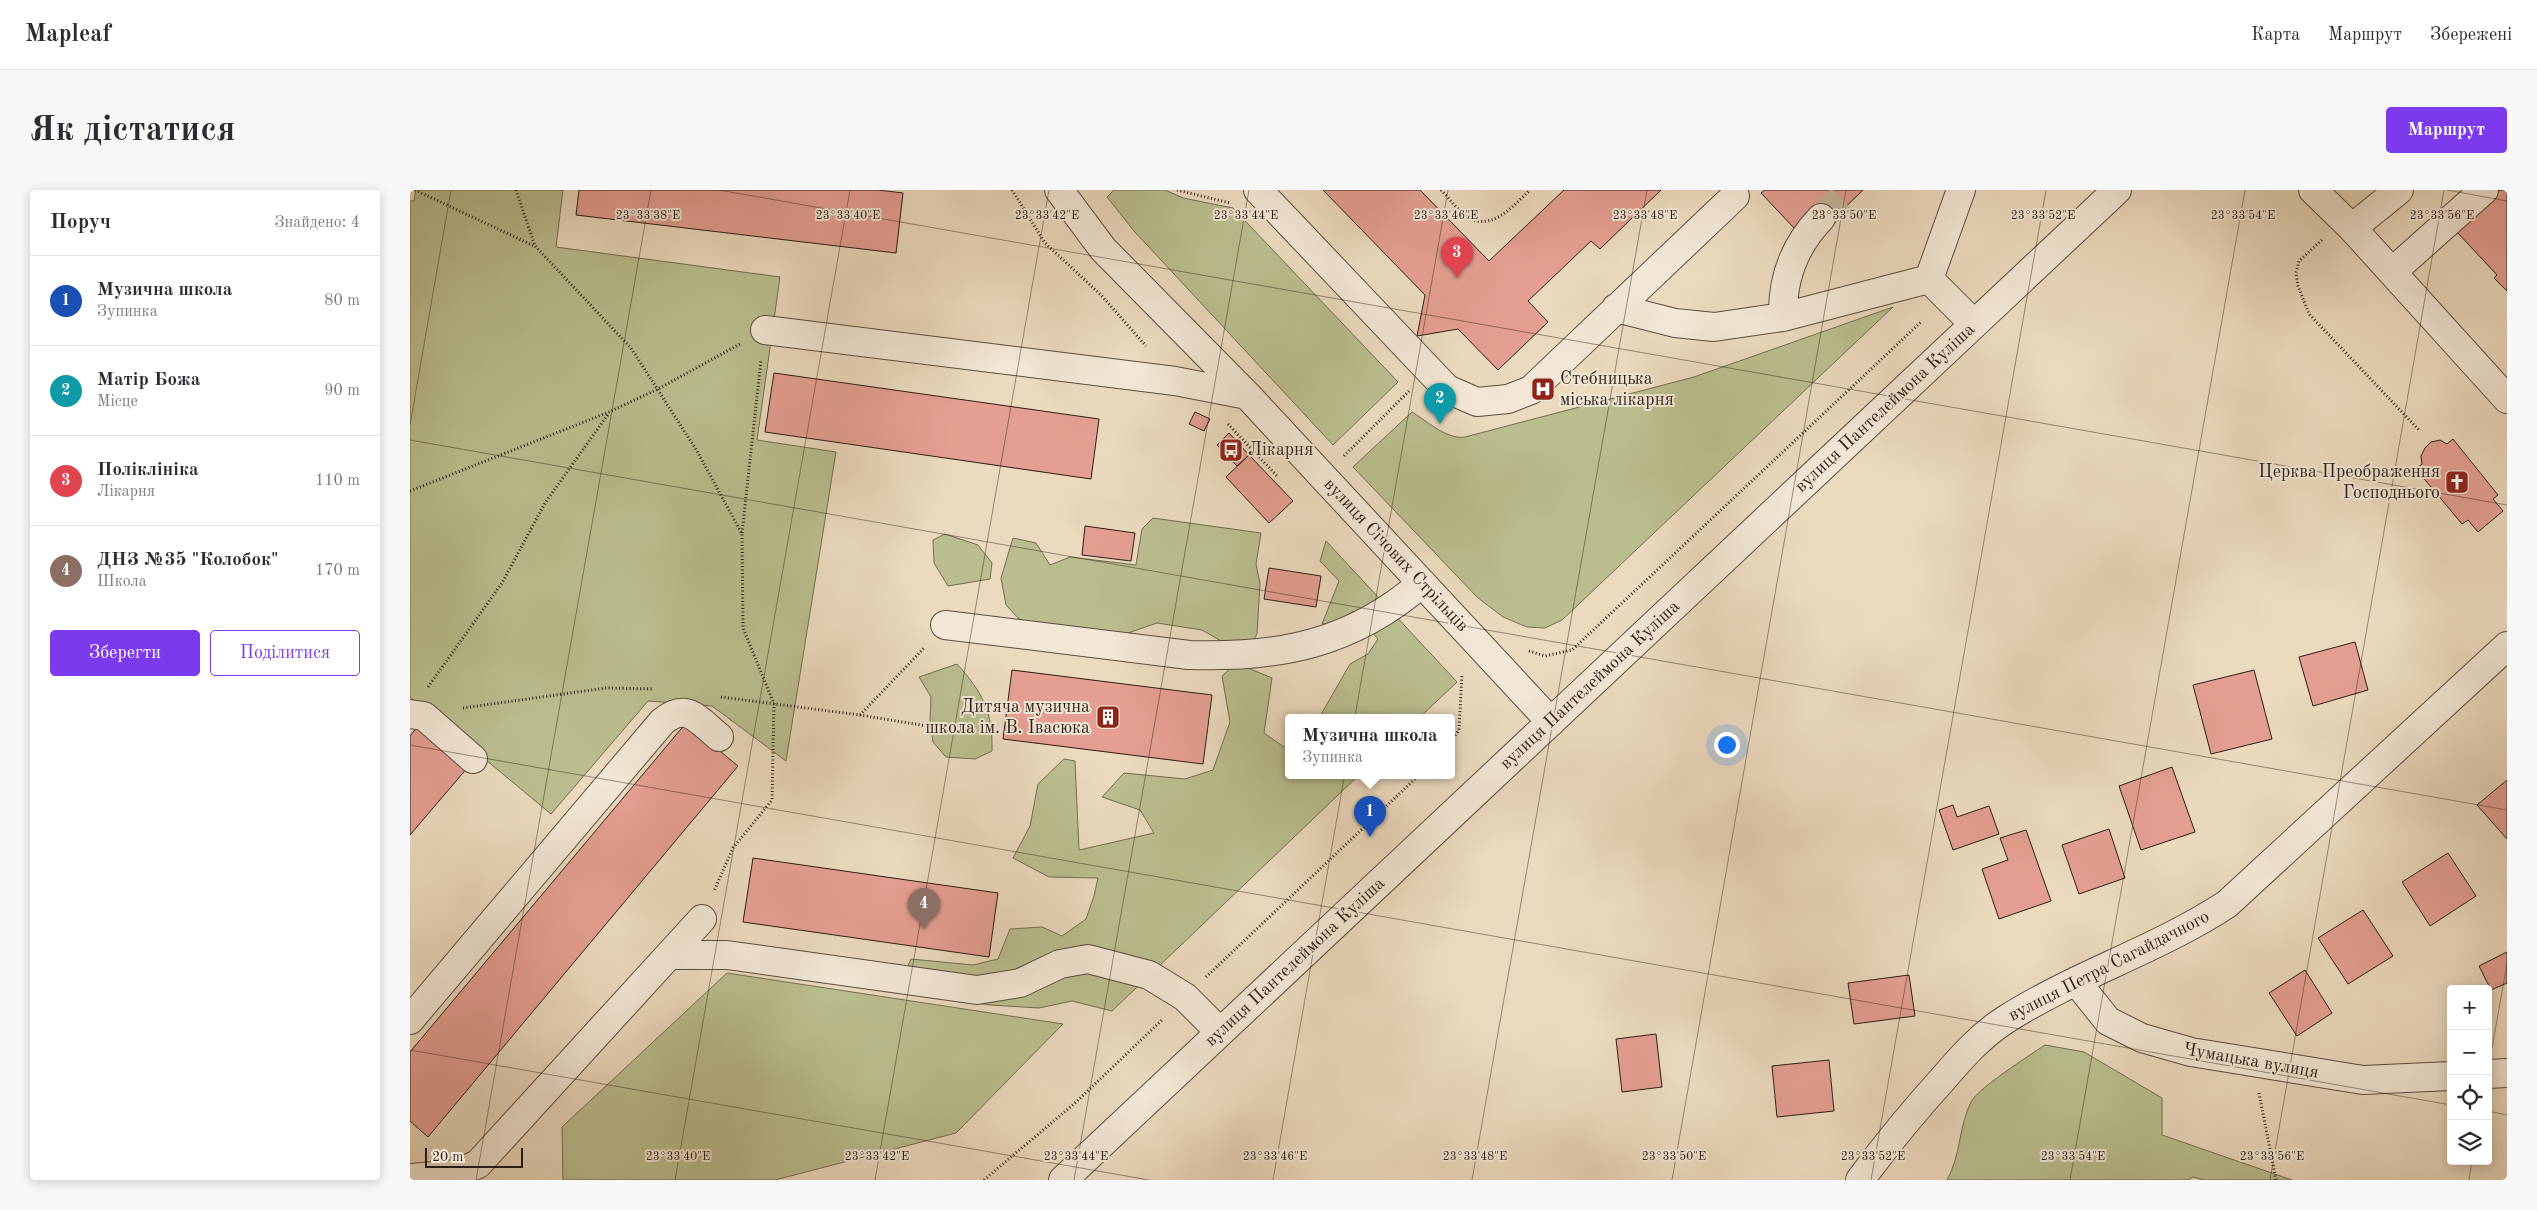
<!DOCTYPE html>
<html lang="uk">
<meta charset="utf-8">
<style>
body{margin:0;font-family:"Old Standard TT",serif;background:#f7f7f7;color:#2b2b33}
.controls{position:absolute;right:15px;bottom:15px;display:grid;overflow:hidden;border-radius:5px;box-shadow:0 2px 12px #0003}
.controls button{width:45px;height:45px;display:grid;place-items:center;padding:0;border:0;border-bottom:1px solid #e1e1e2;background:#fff;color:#2b2b33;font:25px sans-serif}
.scale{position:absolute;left:15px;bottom:12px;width:98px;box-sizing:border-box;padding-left:5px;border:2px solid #2c1e17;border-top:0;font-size:14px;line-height:18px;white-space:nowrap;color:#2c1e17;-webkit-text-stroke:4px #f2e7d5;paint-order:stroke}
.you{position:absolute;left:1316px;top:554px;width:18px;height:18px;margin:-12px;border:4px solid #fff;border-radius:50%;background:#1a73e8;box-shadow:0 0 0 8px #1a73e833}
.badge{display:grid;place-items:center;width:32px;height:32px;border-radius:50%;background:#7c3aed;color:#fff;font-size:16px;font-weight:700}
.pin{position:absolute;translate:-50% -41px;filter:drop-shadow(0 1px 2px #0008)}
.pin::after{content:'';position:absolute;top:26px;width:18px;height:15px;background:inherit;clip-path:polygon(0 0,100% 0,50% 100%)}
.popup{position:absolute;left:875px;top:524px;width:170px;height:65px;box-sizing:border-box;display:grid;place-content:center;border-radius:5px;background:#fff;filter:drop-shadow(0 1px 4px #0005);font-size:16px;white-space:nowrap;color:#7c7c81}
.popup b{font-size:19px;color:#2b2b33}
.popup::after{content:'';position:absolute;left:50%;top:100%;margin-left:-10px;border:10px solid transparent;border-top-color:#fff}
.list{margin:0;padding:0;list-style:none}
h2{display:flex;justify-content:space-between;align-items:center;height:65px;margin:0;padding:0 20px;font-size:21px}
h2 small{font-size:16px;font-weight:400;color:#7c7c81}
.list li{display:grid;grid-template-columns:32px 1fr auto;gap:15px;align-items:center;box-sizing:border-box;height:90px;padding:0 20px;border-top:1px solid #e1e1e2}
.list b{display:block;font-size:19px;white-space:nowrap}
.list p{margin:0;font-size:16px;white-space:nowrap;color:#7c7c81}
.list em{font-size:16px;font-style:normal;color:#7c7c81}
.actions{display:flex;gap:10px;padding:15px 20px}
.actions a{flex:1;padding:11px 0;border:1px solid #7c3aed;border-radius:5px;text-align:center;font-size:18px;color:#7c3aed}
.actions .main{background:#7c3aed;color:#fff}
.icon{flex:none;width:28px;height:28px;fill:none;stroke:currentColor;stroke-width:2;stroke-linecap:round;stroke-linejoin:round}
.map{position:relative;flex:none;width:2097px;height:990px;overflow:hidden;border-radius:5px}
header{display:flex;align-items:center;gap:30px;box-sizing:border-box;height:70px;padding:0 25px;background:#fff;border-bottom:1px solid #e1e1e2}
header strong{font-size:24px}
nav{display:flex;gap:28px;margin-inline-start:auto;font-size:18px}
.intro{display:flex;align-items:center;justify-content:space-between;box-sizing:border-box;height:120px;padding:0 30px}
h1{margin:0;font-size:35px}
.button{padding:12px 22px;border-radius:5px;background:#7c3aed;color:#fff;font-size:18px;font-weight:700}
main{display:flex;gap:30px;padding:0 30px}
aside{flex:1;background:#fff;border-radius:5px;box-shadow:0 2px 12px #0003}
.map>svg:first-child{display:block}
.green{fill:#babe8f;stroke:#736e53}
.building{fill:#e49f92;stroke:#2c1e17}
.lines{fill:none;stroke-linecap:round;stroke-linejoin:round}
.minor-tunnel{stroke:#c5b49d;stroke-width:28;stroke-dasharray:28 14;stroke-linecap:butt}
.minor-casing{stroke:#5c4d41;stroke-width:30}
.path{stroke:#2c1e17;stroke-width:3;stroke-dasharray:1 2.5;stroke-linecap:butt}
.minor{stroke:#f2e7d5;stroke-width:28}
.ticks{fill:none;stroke:#2c1e17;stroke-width:1;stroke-opacity:0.45}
.labels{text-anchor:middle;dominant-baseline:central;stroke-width:4;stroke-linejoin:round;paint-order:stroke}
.poi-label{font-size:18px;fill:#2c1e17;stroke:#f2e7d5;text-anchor:start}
.street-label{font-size:18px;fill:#2c1e17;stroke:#f2e7d5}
.ticks-label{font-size:12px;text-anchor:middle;fill:#2c1e17;stroke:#f2e7d5;stroke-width:4;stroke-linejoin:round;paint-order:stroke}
</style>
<header>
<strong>Mapleaf</strong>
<nav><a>Карта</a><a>Маршрут</a><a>Збережені</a></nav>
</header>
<div class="intro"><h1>Як дістатися</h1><a class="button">Маршрут</a></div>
<main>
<aside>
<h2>Поруч<small>Знайдено: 4</small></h2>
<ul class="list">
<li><span class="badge" style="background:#1a4fb4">1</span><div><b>Музична школа</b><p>Зупинка</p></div><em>80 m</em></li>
<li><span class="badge" style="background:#0f9aa8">2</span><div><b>Матір Божа</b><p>Місце</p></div><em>90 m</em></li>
<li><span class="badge" style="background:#e0444e">3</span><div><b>Поліклініка</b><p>Лікарня</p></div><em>110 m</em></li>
<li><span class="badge" style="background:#8d6e63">4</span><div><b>ДНЗ №35 &quot;Колобок&quot;</b><p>Школа</p></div><em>170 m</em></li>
</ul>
<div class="actions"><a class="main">Зберегти</a><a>Поділитися</a></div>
</aside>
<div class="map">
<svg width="2097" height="990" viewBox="0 0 2097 990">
<rect width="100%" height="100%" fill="#ebdabe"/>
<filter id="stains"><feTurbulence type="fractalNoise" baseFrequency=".004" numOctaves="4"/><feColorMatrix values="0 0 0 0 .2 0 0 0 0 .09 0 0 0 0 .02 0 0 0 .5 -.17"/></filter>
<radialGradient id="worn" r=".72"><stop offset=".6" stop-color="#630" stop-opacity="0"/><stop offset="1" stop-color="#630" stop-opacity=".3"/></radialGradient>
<path class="green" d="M6 0H153L146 57 370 87 347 250 426 262 376 571 302 516 238 511 141 624 0 507V11H4Z
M704 0H755L773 8 823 18 988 192 923 255 724 41 697 7Z
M1483 117 1152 430 1135 438 1117 437 1093 427 1067 407 943 277 1002 222C1017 231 1037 250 1055 247L1284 187Z
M743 328 851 343 846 374 850 394 847 444 840 458 818 455 792 440 747 433 704 448 654 443 609 429 596 415 591 388 603 348 626 353 640 375 660 367 726 375 732 339Z
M535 344 568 355 582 373 580 389 538 396 524 373 523 350Z
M916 351 1047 492 1009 528H909L940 474 958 464 968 449 944 421 923 434H912L929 391 910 371Z
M826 473 862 488 854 543 874 557 879 558V586H948L702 821 662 811 629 818 580 815 487 801 501 769 563 775 588 769 600 739 632 737 652 746 676 729 684 706 688 688 639 687 603 668 620 636 628 594 654 569 665 571 669 660 744 643 730 620 692 607 714 583 775 589 803 580 820 532 812 486Z
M547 474C573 503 583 522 582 561L565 569 536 567 523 552 520 530 521 507 509 487Z
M317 783 653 834 546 943 365 990H153L152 937Z
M1635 855 1674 862 1752 908V945L1882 990H1794L1783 987 1778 990H1537C1551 965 1549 935 1561 912 1567 899 1620 865 1635 855Z"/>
<path class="building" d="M169 0H468L493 3 486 63 166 25Z
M913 0H1010L1079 71 1154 0H1251L1190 59 1181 51 1118 111 1138 132 1088 180 1048 139 1007 146 1015 105Z
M1355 0H1453L1417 35 1385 39 1351 3Z
M2090 0H2097V101L2084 88 2087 85 2046 41Z
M364 183 689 229 681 289 355 242Z
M785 222 800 229 794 241 779 234Z
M819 243 839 265 827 276 807 255Z
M2043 249 2088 305 2083 309 2093 321 2068 342 2058 330 2052 334 2006 279 2012 274 2011 266 2015 258 2021 252 2030 250 2037 254Z
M839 265 883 311 859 333 816 287Z
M675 336 725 343 721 371 672 365Z
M859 378 911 386 906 417 854 409Z
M1945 452 1958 500 1903 516 1889 467Z
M602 480 802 505 793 574 593 549Z
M1844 480 1862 549 1801 564 1783 495Z
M276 533 328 576 18 947 0 931V862Z
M9 535 58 577 0 645V546Z
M1762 577 1785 642 1731 660 1709 596Z
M2097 590V649L2067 615Z
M1543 615 1547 627 1579 616 1589 644 1543 660 1529 620Z
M1699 639 1715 688 1669 704 1652 655Z
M1616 640 1641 711 1589 729 1572 679 1598 670 1590 648Z
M2038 663 2066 706 2020 736 1992 692Z
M343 668 588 703 579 767 333 732Z
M1953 720 1983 766 1938 794 1908 748Z
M2097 762V793L2081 800 2069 776Z
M1895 780 1922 823 1887 846 1859 803Z
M1499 785 1505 826 1444 834 1438 793Z
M1246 844 1252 897 1212 902 1206 849Z
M1419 870 1424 921 1367 927 1362 876Z"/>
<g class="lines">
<path class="minor-tunnel" d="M1411 28 1440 0"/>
<g class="minor-casing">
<path id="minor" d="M649 0 693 59 837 205 1141 532
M848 0 1037 199 1067 212 1098 209 1121 200 1325 6
M1551 0 1519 89 1564 134
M1903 0 1942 38 2097 209
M1942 38 1989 0
M1982 82 2074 0
M1206 118 1265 133 1304 137 1373 127 1519 89
M1373 127C1372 88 1384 56 1411 28
M355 140 765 191 837 205
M535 435 779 465C869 468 942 454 1012 393
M0 524 14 526 63 569
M260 765H317L567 800 610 793 650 774 678 769 739 785 775 807 810 842
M1666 791 1698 831 1732 848 1781 862 1953 890 2041 886
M0 830 252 532C277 511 288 530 309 547
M2078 884 2097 883
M0 988 46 984 68 974 292 729
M653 990 1707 0
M1450 990C1476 955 1503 922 1532 890 1551 868 1570 846 1595 830 1665 785 1747 760 1817 714L2097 456"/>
</g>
<path class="path" d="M5 0 124 56
M106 0 125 56 221 158 287 261 332 344 333 438 364 514 362 610 323 658 304 701
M602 0 635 53 691 105 736 156
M767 0 820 13
M1031 0C1039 8 1047 20 1056 26 1081 43 1103 16 1120 0
M1912 50 1889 71 1886 83 1888 96 1899 124 2009 240
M818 234 867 286
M934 266 999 201
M0 301 199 222 248 199 330 154
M332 343 351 170
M1119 461 1135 466 1162 460 1511 132
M18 497 92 393 135 313 199 223
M311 507 450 525 559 543
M53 518 196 498 243 499
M450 525 515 457
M1041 551 1049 540 1052 484
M796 787 1008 586
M1849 903 1866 990
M574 990 665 913 752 830"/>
<use href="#minor" class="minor"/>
</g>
<path class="ticks" d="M309 0 2097 315M2037 0 2097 11M0 235 41 0M0 250 2097 620M0 555 2041 915M0 860 739 990M2078 880 2097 774M2078 921 2097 925M66 990 241 0M265 990 440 0M465 990 639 0M664 990 839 0M863 990 1038 0M1062 990 1237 0M1262 990 1436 0M1461 990 1636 0M1660 990 1835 0M1860 990 2034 0M2059 990 2062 971"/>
<defs>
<g id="hospital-square" transform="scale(1.25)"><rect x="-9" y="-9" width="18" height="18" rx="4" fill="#8f2418" stroke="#f2e7d5"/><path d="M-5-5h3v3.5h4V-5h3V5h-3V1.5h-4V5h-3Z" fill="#fff"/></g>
<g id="bus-square" transform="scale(1.25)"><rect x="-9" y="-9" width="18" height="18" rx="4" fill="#8f2418" stroke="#f2e7d5"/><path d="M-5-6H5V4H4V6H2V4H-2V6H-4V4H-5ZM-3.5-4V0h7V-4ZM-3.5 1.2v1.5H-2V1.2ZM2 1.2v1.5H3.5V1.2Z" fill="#fff"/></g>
<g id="church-square" transform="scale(1.25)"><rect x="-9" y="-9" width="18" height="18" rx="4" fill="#8f2418" stroke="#f2e7d5"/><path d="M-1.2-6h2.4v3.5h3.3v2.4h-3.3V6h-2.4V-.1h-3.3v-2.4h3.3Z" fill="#fff"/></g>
<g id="building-square" transform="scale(1.25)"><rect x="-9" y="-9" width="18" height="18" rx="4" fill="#8f2418" stroke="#f2e7d5"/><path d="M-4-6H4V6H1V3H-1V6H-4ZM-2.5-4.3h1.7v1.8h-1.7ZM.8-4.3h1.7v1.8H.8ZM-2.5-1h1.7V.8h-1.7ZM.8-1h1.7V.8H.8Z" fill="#fff"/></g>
</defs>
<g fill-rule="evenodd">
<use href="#hospital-square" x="1133" y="199"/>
<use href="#bus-square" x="821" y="260"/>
<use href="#church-square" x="2047" y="292"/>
<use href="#building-square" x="698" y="527"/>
</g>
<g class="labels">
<g class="poi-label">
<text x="1150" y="189">Стебницька<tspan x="1150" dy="21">міська лікарня</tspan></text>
<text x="838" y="260">Лікарня</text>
<text x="2030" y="282" text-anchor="end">Церква Преображення<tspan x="2030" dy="21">Господнього</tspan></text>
<text x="680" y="517" text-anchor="end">Дитяча музична<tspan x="680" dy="21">школа ім. В. Івасюка</tspan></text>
</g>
<g class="street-label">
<text transform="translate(1475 218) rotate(-43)">вулиця Пантелеймона Куліша</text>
<text transform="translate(986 365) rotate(47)">вулиця Січових Стрільців</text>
<text transform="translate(1180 495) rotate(-43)">вулиця Пантелеймона Куліша</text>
<text transform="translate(885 772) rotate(-43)">вулиця Пантелеймона Куліша</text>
<text transform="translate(1699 776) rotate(-27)">вулиця Петра Сагайдачного</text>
<text transform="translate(1841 871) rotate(10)">Чумацька вулиця</text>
</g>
</g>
<g class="ticks-label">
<text x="238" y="29">23°33'38"E</text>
<text x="438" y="29">23°33'40"E</text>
<text x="637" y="29">23°33'42"E</text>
<text x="836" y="29">23°33'44"E</text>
<text x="1036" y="29">23°33'46"E</text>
<text x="1235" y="29">23°33'48"E</text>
<text x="1434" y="29">23°33'50"E</text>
<text x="1633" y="29">23°33'52"E</text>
<text x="1833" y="29">23°33'54"E</text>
<text x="2032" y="29">23°33'56"E</text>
<text x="268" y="970">23°33'40"E</text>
<text x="467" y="970">23°33'42"E</text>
<text x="666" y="970">23°33'44"E</text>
<text x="865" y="970">23°33'46"E</text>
<text x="1065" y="970">23°33'48"E</text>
<text x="1264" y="970">23°33'50"E</text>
<text x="1463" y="970">23°33'52"E</text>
<text x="1663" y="970">23°33'54"E</text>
<text x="1862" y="970">23°33'56"E</text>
</g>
<rect width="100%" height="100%" filter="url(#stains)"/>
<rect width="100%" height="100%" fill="url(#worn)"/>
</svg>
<div class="controls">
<button>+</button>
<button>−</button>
<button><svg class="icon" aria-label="locate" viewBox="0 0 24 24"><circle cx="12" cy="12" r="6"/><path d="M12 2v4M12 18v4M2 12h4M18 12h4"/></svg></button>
<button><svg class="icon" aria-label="layers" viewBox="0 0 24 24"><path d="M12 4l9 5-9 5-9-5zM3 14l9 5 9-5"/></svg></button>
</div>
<div class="scale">20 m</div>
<div class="you"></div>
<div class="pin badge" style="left:960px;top:647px;background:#1a4fb4">1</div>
<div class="popup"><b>Музична школа</b>Зупинка</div>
<div class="pin badge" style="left:1030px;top:234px;background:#0f9aa8">2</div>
<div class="pin badge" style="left:1047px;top:88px;background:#e0444e">3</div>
<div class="pin badge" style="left:514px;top:739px;background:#8d6e63">4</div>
</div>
</main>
